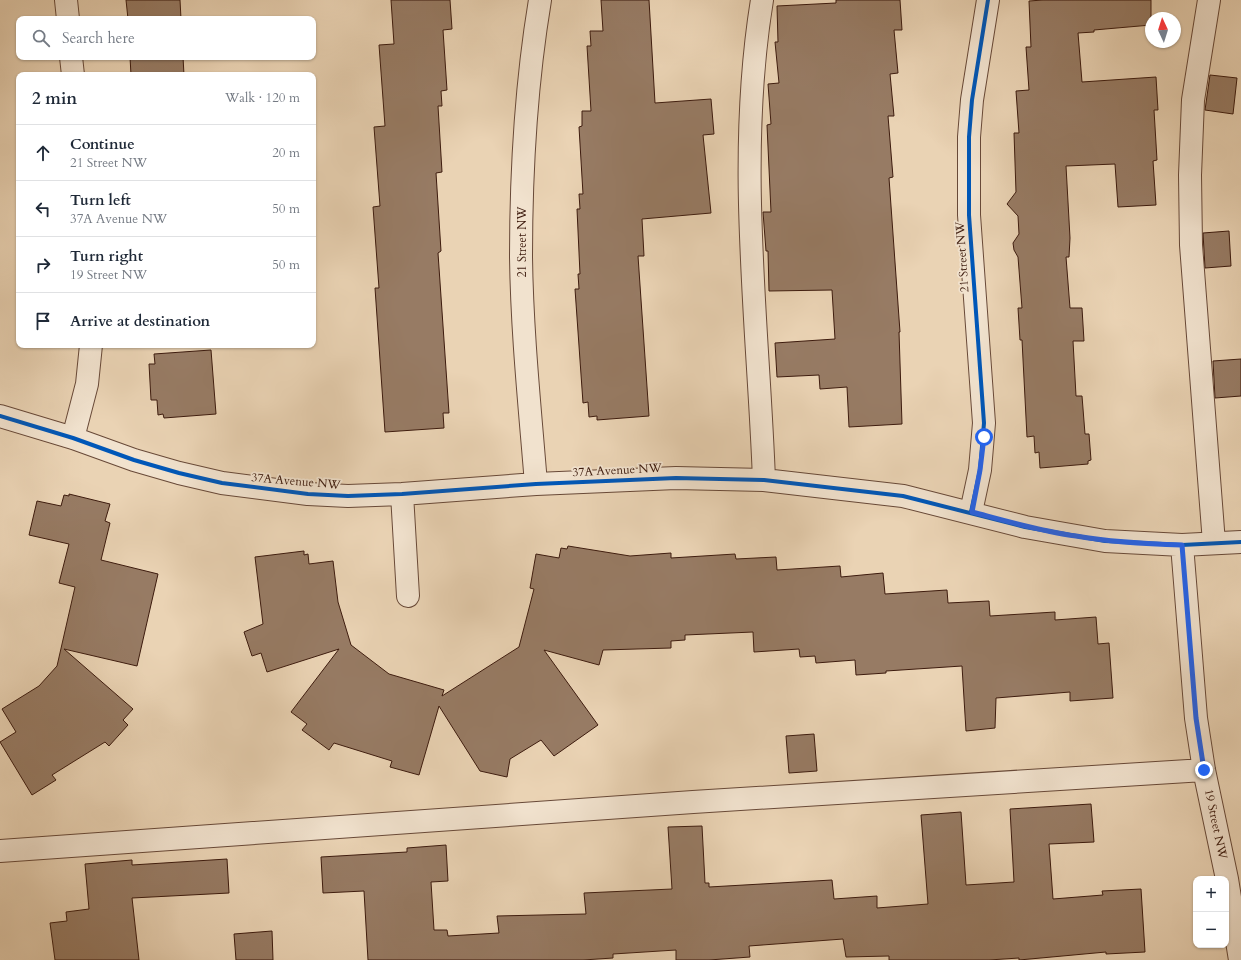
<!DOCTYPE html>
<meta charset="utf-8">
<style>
body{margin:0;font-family:Cardo,serif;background:#f2f2f3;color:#1f2937}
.controls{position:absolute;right:12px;bottom:12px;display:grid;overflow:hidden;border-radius:8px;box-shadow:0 1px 3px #0004}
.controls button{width:36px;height:36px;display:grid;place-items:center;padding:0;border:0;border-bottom:1px solid #e0e1e3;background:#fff;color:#1f2937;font:20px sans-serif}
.compass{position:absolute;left:1145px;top:12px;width:36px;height:36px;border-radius:50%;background:#fff;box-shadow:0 1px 3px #0004;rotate:356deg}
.stop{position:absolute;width:12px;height:12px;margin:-9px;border:3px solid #2563eb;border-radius:50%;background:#fff}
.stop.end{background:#2563eb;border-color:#fff;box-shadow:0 1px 4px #0008}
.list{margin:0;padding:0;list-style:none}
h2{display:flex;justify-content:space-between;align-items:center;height:52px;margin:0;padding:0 16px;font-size:17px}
h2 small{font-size:13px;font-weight:400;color:#747a83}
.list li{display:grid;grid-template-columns:26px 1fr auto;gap:12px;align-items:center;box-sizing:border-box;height:56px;padding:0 16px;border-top:1px solid #e0e1e3}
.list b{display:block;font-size:15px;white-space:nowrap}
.list p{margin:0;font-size:13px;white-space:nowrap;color:#747a83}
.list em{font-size:13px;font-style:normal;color:#747a83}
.icon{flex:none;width:22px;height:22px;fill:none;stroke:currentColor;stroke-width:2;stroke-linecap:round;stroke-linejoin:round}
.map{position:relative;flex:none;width:1241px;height:960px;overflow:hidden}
.search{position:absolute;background:#fff;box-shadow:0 1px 3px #0004;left:16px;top:16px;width:300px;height:44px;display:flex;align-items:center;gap:10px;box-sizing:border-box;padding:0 14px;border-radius:8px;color:#747a83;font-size:15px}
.panel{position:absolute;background:#fff;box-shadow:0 1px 3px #0004;left:16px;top:72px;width:300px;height:276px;border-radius:8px}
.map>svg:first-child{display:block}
.building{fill:#977b64;stroke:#3d1b0e}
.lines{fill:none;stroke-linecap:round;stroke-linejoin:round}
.minor-casing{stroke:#684938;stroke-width:24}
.minor{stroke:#f1e2ce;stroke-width:22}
.cycleway-casing{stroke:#f1e2ce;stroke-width:6}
.cycleway{stroke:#0057b8;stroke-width:4}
.route{stroke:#2563eb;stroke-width:5}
.labels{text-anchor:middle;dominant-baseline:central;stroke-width:3.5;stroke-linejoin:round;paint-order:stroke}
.street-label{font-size:12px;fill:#3d1b0e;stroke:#f1e2ce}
</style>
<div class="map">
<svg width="1241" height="960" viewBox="0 0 1241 960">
<rect width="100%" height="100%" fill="#ead3b4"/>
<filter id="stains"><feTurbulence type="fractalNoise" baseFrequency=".005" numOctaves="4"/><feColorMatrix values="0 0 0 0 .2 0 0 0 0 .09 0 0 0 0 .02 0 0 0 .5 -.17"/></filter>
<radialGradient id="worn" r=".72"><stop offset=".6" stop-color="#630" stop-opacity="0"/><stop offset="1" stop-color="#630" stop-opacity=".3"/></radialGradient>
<path class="building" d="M126 0H180L181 19H128Z
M391 0H450L452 29 443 30 447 90 441 91 442 106H438L442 172 436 173 441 251 438 253 449 413H443L444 428 385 432 375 288H379L373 207 380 206 374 127 385 126 379 45 394 44Z
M601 0H649L655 103 711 99 714 134 703 135 711 213 642 219 644 256H638L649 416 597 420V416L589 417 588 402 583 403 575 289H579L578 274H580L577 209H580L579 194H583L579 127 582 126V111H591L587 46H591L590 31H603Z
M836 0H900L902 30H894L898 73 890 74 894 116H888L893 177 889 178 900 332H899L902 424 849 427 847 387 820 389 819 375 777 377 775 343 835 339 832 290 769 291 768 251H766L763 212H771L767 125 771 124 768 84 779 83 775 42H778L777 6 836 3Z
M1043 0H1151V25L1094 30V32L1078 33 1082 82 1156 77 1158 110H1154L1157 160 1153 161 1156 205 1118 207 1115 164 1066 166 1070 238 1069 257H1066L1070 308H1082L1084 341H1073L1076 396H1082L1085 434H1089L1091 460 1088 461V464L1040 468 1039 452 1035 453 1034 436 1027 437 1022 340H1020L1018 308H1022L1018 257 1014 250 1013 243 1019 234 1018 216 1007 204 1016 192 1014 133H1019L1016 91 1029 90 1026 47H1031L1029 1Z
M130 57H183L184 75H131Z
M1210 75 1237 78 1233 114 1205 110Z
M1229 231 1231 266 1205 268 1203 233Z
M211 350 216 414 164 418 163 414 158 415 157 400H151L149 364H155L154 354Z
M1241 359V396L1215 398 1213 361Z
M69 494 110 504 105 521 110 523 101 560 158 574 137 666 64 649 133 709 123 720 128 725 109 746 105 742 52 775 56 780 32 795 0 742 16 732 2 709 39 686 57 666 75 587 59 583 69 544 29 535 37 501 61 506 64 495 69 496Z
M568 546 630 556 671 553V558L735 554 736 559 776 557 777 570 840 566 841 577 883 573 885 594 947 590 948 603 989 601 990 616 1055 612V620L1096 617 1098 644 1109 643 1113 698 1070 701V692L996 698 995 728 966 731 962 666 886 671V673L856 675 855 660 816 663 815 656 800 657 799 649 754 652 753 632 685 635V640L671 641V648L603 650 599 665 544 650 598 725 554 756 541 740 510 759 507 777 480 771 439 706 419 775 390 767 392 761 334 743 329 750 302 730 307 724 291 712 339 649 267 672 261 653 252 656 244 632 263 624 255 557 304 551V555L308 554 309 564 333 561 338 602 351 645 389 674 444 690 442 696 519 647 534 589 530 588 536 554 559 558 561 548 567 549Z
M814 734 817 771 789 773 786 736Z
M1091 804 1094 842 1049 844 1053 899 1103 895 1102 891 1141 889 1145 952 1106 954V952L1019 960V958L989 960H889V956L846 957 843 939 749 946 750 957 709 960H676V950L613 954V958L583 960H368L364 891 323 893 321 857 407 852V848L446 845 448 881 431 882 434 930H447L448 936 499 933 497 916 586 914 584 893 672 889 668 827 702 826 705 883H709V887L832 880 834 899 877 896V908L928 904 921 815 961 812 966 885 1014 882 1010 809Z
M227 859 229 893 132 898 139 960H55L50 923 67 921 66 912 89 909 85 864 132 860V865Z
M272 931 273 960H236L234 934Z"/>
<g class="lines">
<g class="minor-casing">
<path id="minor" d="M66 0 68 19
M762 0C736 159 758 321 764 480
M1209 0 1193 100 1190 175 1191 245 1214 543
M71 57 73 75
M0 416 73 438 134 460 179 473 222 483 308 494 348 496 402 494 536 484 676 478 764 480 903 496 1025 527 1105 541 1182 545 1241 542
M73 438 87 384 91 345
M536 484C530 409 522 333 521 257 521 172 526 84 540 0
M402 494 408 596
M971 512 980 470 984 423 969 215V137L972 100 988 0
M1182 545 1196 718 1204 770 1227 879 1240 960
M0 851 693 802 1204 770"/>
</g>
<use href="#minor" class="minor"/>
<g class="cycleway-casing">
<path id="cycleway" d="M0 416 73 438 134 460 179 473 222 483 308 494 348 496 402 494 536 484 676 478 764 480 903 496 1025 527 1105 541 1182 545 1241 542
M971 512 980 470 984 423 969 215V137L972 100 988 0"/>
</g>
<use href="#cycleway" class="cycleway"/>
</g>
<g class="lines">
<path class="route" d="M984 437 980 470 972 512C1006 521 1040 531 1076 536 1111 542 1146 544 1182 545L1196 718 1204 770"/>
</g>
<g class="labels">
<g class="street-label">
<text transform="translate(522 242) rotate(-90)">21 Street NW</text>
<text transform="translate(962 257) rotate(-94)">21 Street NW</text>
<text transform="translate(617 470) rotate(-3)">37A Avenue NW</text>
<text transform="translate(296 481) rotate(5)">37A Avenue NW</text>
<text transform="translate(1216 824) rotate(78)">19 Street NW</text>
</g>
</g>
<rect width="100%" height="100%" filter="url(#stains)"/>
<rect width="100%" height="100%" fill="url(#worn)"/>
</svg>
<div class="controls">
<button>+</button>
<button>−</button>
</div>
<svg class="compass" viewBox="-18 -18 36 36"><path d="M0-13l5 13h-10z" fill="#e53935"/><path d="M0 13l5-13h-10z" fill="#747a83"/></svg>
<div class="stop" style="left:984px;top:437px"></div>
<div class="stop end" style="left:1204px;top:770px"></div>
<div class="search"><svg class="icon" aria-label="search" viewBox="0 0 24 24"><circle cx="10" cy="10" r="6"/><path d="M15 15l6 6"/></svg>Search here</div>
<section class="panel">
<h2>2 min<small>Walk · 120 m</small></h2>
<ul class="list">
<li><svg class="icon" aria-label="ahead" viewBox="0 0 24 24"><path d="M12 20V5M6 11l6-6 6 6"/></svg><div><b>Continue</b><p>21 Street NW</p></div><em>20 m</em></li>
<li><svg class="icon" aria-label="left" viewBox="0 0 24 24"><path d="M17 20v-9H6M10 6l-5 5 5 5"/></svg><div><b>Turn left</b><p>37A Avenue NW</p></div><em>50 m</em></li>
<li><svg class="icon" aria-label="right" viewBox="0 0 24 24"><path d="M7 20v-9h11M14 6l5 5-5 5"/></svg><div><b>Turn right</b><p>19 Street NW</p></div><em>50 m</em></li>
<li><svg class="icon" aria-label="arrive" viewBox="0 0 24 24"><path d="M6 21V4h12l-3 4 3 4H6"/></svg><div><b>Arrive at destination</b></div></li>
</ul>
</section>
</div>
